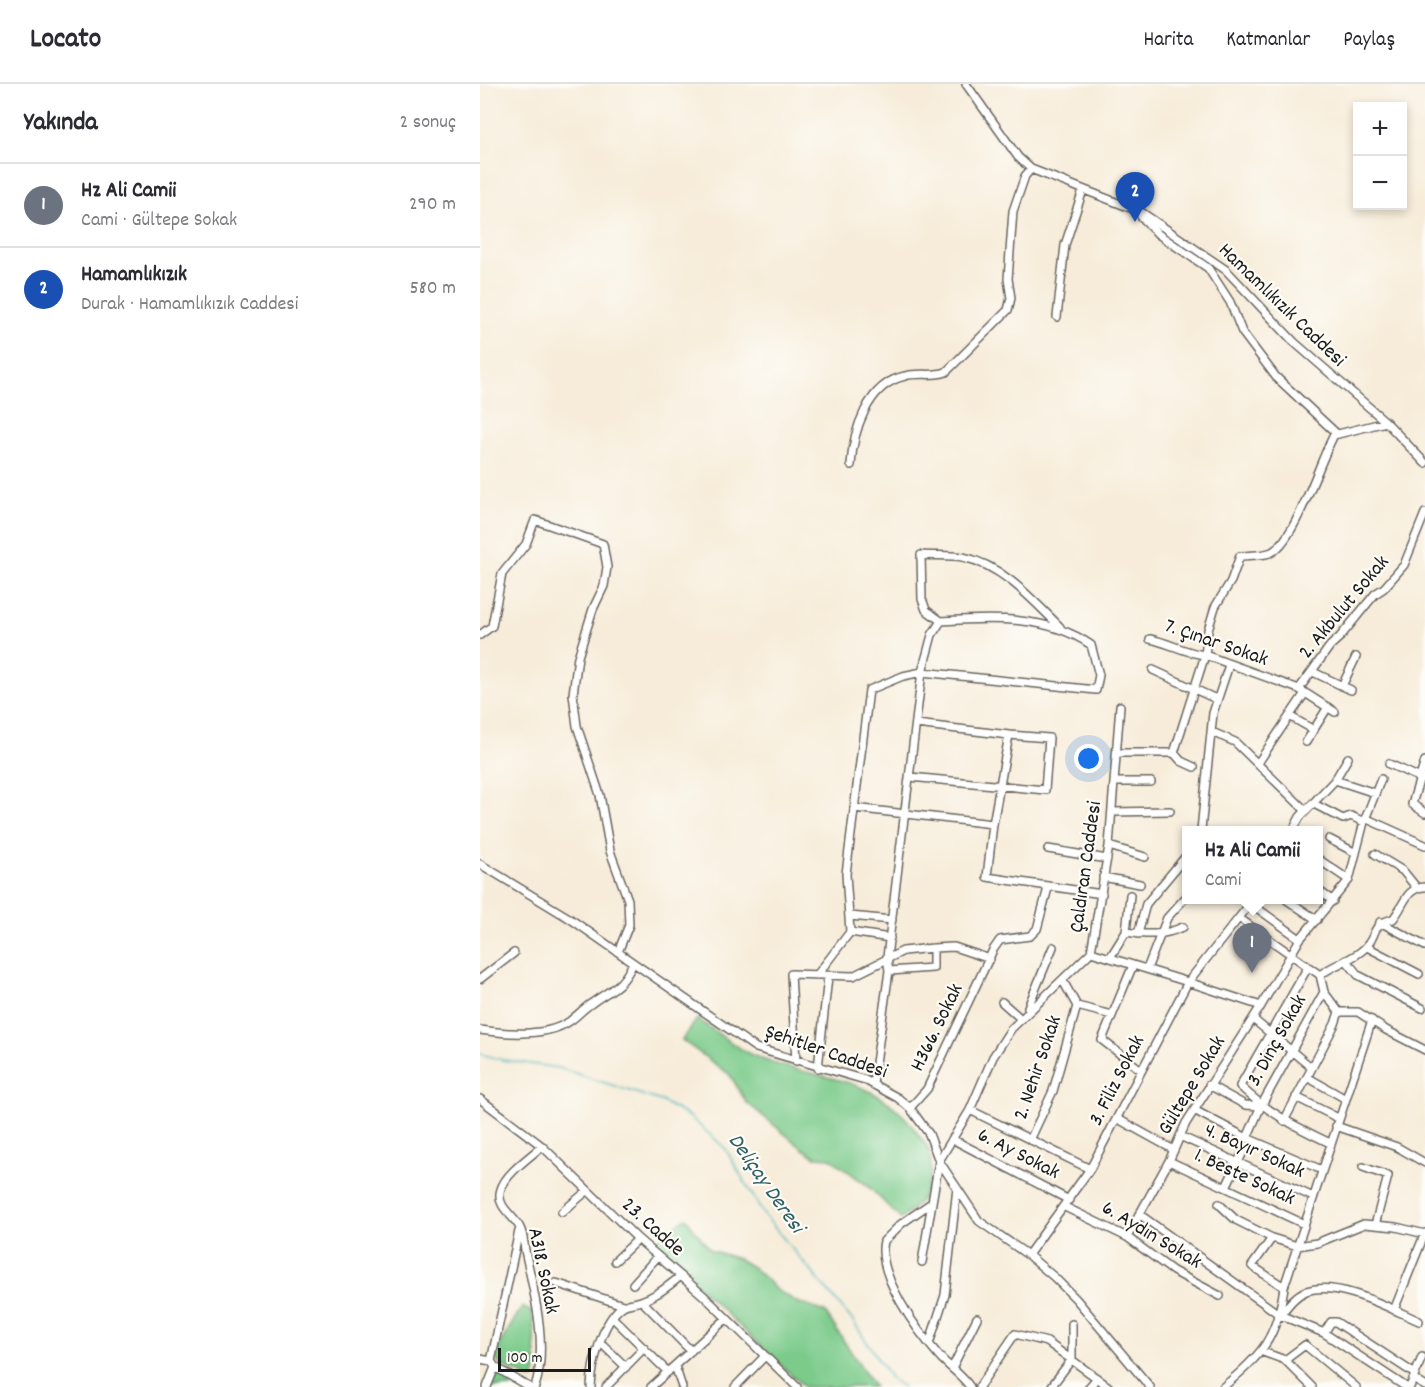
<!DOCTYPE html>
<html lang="tr">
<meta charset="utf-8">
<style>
body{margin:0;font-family:Dekko,sans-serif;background:#f2f2f3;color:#2b2b33}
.controls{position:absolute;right:18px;top:18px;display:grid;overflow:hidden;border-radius:0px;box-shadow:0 3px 9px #0003}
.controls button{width:54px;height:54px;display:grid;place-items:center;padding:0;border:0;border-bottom:2px solid #e1e1e2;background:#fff;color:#2b2b33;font:30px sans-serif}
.scale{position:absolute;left:18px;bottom:15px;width:93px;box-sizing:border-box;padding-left:6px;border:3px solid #1c1c1c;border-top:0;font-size:16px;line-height:21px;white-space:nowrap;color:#1c1c1c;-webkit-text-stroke:4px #fdfcf7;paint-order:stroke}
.you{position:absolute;left:609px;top:675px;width:21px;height:21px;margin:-15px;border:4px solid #fff;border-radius:50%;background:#1a73e8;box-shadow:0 0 0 9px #1a73e833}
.badge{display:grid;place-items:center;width:39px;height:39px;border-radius:50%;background:#d93025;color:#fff;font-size:20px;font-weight:700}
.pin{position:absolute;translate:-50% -50px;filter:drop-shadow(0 2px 3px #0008)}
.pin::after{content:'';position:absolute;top:32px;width:21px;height:18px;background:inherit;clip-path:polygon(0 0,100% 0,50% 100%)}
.popup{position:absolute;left:702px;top:742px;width:141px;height:78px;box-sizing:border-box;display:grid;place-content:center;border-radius:0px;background:#fff;filter:drop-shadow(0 2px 4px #0005);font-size:20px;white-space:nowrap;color:#7c7c81}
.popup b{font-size:22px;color:#2b2b33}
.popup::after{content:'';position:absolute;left:50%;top:100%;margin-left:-12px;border:12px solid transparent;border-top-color:#fff}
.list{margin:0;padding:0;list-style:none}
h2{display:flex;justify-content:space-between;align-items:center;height:78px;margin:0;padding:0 24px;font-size:26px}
h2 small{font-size:20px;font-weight:400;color:#7c7c81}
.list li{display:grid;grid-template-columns:39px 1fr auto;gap:18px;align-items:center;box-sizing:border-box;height:84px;padding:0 24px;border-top:2px solid #e1e1e2}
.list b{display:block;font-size:22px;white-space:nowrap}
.list p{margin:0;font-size:20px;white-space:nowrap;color:#7c7c81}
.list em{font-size:20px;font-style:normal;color:#7c7c81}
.map{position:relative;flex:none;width:945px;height:1303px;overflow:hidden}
header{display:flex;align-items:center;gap:36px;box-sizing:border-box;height:84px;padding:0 30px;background:#fff;border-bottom:2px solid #e1e1e2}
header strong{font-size:28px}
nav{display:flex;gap:33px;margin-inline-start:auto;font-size:21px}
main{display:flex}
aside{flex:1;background:#fff}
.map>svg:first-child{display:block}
.green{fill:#7ccb8b;stroke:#4c7454;stroke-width:1.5}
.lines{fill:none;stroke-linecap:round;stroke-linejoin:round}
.stream{stroke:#42b1bc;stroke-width:1.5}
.minor-casing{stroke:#69655e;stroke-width:10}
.minor{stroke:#fff;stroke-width:7}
.labels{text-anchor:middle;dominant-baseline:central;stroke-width:4.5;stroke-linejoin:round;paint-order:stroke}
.street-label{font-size:21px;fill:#1c1c1c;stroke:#fdfcf7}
.water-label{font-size:22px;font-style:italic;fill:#2d5f64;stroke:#fdfcf7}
</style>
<header>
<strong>Locato</strong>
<nav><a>Harita</a><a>Katmanlar</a><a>Paylaş</a></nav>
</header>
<main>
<aside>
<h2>Yakında<small>2 sonuç</small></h2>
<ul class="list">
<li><span class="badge" style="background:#6b7280">1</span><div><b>Hz Ali Camii</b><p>Cami · Gültepe Sokak</p></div><em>290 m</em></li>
<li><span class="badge" style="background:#1a4fb4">2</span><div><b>Hamamlıkızık</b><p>Durak · Hamamlıkızık Caddesi</p></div><em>580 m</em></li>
</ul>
</aside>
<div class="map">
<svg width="945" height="1303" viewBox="0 0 945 1303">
<rect width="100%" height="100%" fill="#fdfcf7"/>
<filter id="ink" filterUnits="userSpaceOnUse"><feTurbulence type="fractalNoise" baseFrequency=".0167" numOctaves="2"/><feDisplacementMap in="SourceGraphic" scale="12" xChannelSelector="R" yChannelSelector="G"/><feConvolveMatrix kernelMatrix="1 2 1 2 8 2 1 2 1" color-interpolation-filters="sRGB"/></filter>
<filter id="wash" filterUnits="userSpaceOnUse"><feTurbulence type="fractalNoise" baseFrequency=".008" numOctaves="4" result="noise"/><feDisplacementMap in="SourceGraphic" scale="24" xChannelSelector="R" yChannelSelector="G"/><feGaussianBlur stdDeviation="1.35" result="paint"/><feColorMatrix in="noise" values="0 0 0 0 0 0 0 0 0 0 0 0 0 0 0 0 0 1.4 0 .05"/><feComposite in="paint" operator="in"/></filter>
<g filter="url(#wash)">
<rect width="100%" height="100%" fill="#f7ecd9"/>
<path class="green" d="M217 935C234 946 252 961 270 970 333 999 394 985 438 1050 445 1059 451 1066 451 1078 451 1106 443 1118 421 1135L389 1103 350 1074 336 1073 323 1065 266 1018 250 991 202 956Z
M206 1134 230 1166 259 1175 274 1184 298 1207 317 1218 345 1228 394 1303H324L172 1159Z
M42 1223 52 1228 57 1283 53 1296 20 1281 16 1275 18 1263Z
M18 1289 35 1298 32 1303H10Z"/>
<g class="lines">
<path class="stream" d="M0 970 23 976 79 984 181 1017 210 1033 245 1064 284 1131 373 1237 411 1295 423 1303"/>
</g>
</g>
<g filter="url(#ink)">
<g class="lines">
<g class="minor-casing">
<path id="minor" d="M486 0 538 73 551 85 661 128 746 186 814 258 906 338 945 379
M661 132 678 150 728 184 750 218 762 248 796 293 857 350
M577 233 585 161 603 106
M371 381C373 348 387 300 425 292 439 288 453 293 466 288L528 226 531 214 528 195 533 127 545 92 551 85
M461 537 446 526 442 515 441 471C455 472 470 471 483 473 522 481 553 516 580 543
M0 551 12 542 22 490 46 460 55 436 123 460 127 483 124 502 113 525 98 573 93 610 97 642 120 711 130 767 148 816 149 841 138 868
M670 555C690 559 705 569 725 571L819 605 855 628
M673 586 736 615
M833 588 871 606
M862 602 876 573
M819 605 850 562 860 553 895 510 904 504 924 481 945 429
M811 633 834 646
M436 640 529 651 513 740
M732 648 755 658 826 727
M826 658 848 623
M637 669H694
M694 669 725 571 728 546 735 523 751 497 760 472C769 471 784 472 792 468 816 455 839 378 854 351L906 338
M694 669 701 677 714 683
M945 677 932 720 945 729
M778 679 825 609
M909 680 945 696
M430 693 565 706 569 654 529 651
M855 696 895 709
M635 698H671
M834 720 863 735 871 732 884 738
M374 724 513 740 507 793 622 810
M632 728 690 727
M885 734 945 761
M721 746 733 629 749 581
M813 746 820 733 855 696 868 674
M849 755 876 769
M629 762 665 773
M568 765 627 775
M895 770 923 787 936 803
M838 775 869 796
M0 780 89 834 276 964 385 996 418 1014 430 1024 449 1050 459 1077 499 1137 548 1171 574 1193 596 1215 670 1303
M623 793 660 800
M838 806 853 817
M807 816 837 836
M770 819 820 855
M370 832 412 836
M759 834 840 891
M900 838 945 862
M370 848 410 854
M646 848 650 811
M658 850 666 820 706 772
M887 863 939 890
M611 868 653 881 622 956 661 986
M631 872 646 848C667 851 683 852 703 843
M866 876 878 891 942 924
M653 881 708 898 773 816
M828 883 760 1002C787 1028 816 1043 850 1059
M667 885 687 834 706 813
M337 891 370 848 366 790 389 606 423 592 442 588 616 606 619 591 611 561C568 531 511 534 461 537L452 551 442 588 407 873 409 887
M0 895 34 869
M583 897 597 922
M522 918 540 934
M548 923 573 863
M859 928 844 908 840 891C854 880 873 876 885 864 899 850 889 841 913 835 924 822 926 803 945 803
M859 928H878L906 946 945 966
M773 935 832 984
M0 946C27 950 67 953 90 937 98 931 104 924 112 919 132 904 142 904 153 879
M316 977 311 890 373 892 423 867 453 864
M338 984 348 893
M827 993 864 1014
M393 1000 409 887 453 884V864L474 863 510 875
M729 1001 765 1021 781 1022
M816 1013 858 1034
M0 1015 62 1062 158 1155 224 1212 317 1303
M430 1024 447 1005 513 866 520 856 550 852 557 845 568 804
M490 1026 610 1085
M714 1026 767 1054 842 1086
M638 1035 694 1066
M804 1037 855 940 859 928
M856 1042 917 1063 945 1079
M700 1052 833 1113
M767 1054 781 1022 844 908
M472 1055 589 1116
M550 1056 573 1007 597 922 632 931
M689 1077 824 1140
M883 1083 908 1092 895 1141
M746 1103 764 1066
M451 1119 421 1140 404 1157C396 1191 438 1248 460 1273 470 1284 481 1290 490 1303
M739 1120 756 1136 792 1154
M585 1123 647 1153 693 1187 740 1212
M82 1128 107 1107
M659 1130 800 1231 844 1249 926 1303
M647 1153 689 1077 706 1039 781 922 820 855 869 796 884 738 901 695
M548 1171 610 1085 708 898 781 922
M135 1177 158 1155
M442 1178 459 1077 490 1026 513 973 531 945 611 868 629 762 640 622
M76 1199 143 1221
M153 1200 178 1172
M804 1203 772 1182 792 1154 817 1162 837 1159 884 1140 916 1143 945 1150
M162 1217 211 1267
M914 1226 945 1149
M802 1229C809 1220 816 1211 826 1207 859 1196 909 1224 939 1237
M133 1234 188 1288
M844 1249 851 1238H856L935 1290
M120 1258 146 1283
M449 1260 465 1211 477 1104
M783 1268 805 1276 832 1303
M0 1275 11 1277 15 1283 49 1303
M805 1276 825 1261 876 1303
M11 1277 39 1147
M195 1282 202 1303
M472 1284 497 1234
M933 1295 945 1302
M7 1303 15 1283
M55 1303C68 1263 55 1212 46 1171 44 1163 44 1152 40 1144 34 1131 15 1123 21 1105 26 1089 50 1073 62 1062
M111 1303C112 1280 122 1236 143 1222 148 1219 156 1219 161 1217 177 1212 188 1202 201 1192
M126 1303 164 1264
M171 1303 247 1234
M255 1303 285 1272
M499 1303 535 1250 567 1258 629 1303
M571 1303 592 1275V1240
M609 1303 617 1294
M743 1303C782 1271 797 1254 804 1203L892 936
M930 1303 942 1273"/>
</g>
<use href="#minor" class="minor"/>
</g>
</g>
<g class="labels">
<g class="street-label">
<text transform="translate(801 222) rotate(44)">Hamamlıkızık Caddesi</text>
<text transform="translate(865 524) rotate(-50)">2. Akbulut Sokak</text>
<text transform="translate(736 560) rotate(19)">7. Çınar Sokak</text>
<text transform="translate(607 783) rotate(-82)">Çaldıran Caddesi</text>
<text transform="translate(458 944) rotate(-64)">H366. Sokak</text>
<text transform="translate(798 957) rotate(-61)">3. Dinç Sokak</text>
<text transform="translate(346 969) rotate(19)">Şehitler Caddesi</text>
<text transform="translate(559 984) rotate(-71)">2. Nehir Sokak</text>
<text transform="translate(638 997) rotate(-63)">3. Filiz Sokak</text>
<text transform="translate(713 1002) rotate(-59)">Gültepe Sokak</text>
<text transform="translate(774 1068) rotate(24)">4. Bayır Sokak</text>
<text transform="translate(538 1071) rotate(27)">6. Ay Sokak</text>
<text transform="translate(764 1094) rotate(25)">1. Beste Sokak</text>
<text transform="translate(172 1144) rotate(42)">23. Cadde</text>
<text transform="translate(671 1152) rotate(31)">6. Aydın Sokak</text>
<text transform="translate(62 1187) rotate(78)">A318. Sokak</text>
</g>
<g class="water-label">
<text transform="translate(285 1100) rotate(55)">Deliçay Deresi</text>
</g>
</g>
</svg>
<div class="controls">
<button>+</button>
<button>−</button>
</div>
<div class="scale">100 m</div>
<div class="you"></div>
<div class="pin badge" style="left:772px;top:889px;background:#6b7280">1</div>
<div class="popup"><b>Hz Ali Camii</b>Cami</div>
<div class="pin badge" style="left:655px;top:138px;background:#1a4fb4">2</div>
</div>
</main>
